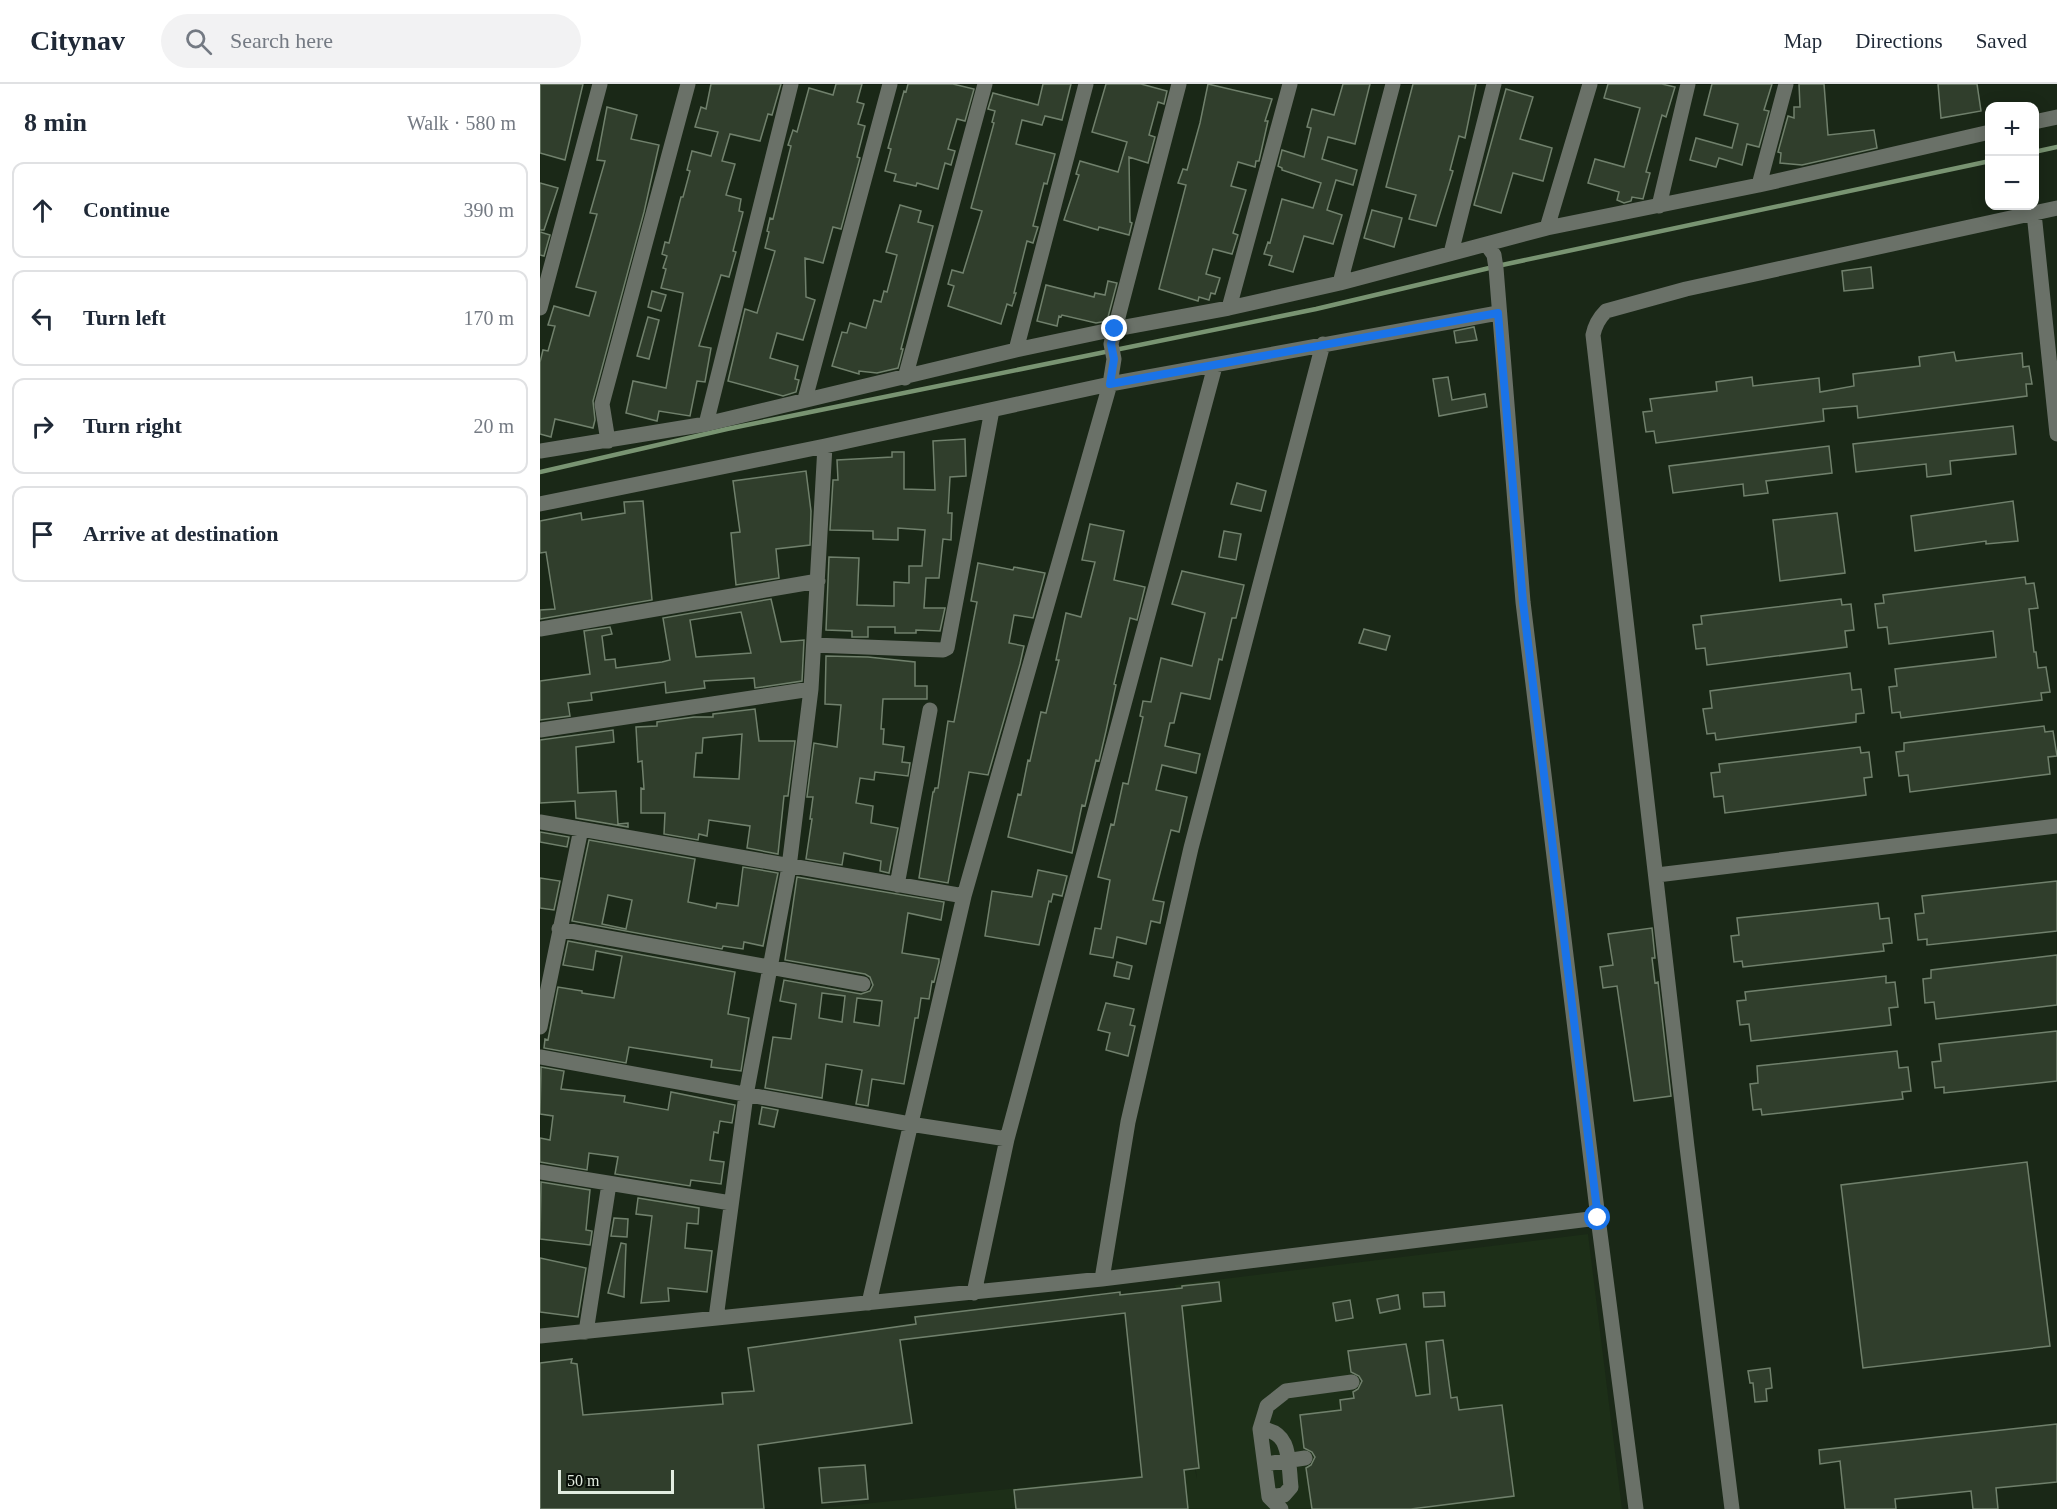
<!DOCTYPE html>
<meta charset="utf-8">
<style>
body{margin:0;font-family:Georgia,serif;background:#f2f2f3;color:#1f2937}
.controls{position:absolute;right:18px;top:18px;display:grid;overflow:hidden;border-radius:12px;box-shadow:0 3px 15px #0003}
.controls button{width:54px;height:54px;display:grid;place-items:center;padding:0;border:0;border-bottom:2px solid #e0e1e3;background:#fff;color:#1f2937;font:30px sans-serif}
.scale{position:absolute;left:18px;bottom:15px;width:116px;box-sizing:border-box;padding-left:6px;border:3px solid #e2ece0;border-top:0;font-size:16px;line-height:21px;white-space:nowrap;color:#e2ece0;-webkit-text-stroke:4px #090f08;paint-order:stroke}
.stop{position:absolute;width:18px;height:18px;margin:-14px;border:4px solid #1a73e8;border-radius:50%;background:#fff}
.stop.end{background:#1a73e8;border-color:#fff;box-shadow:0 2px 6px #0008}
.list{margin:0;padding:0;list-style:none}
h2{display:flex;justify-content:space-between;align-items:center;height:78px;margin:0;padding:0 24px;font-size:26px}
h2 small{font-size:20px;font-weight:400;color:#747a83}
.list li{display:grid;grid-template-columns:39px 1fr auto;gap:18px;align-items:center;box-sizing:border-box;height:96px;margin:0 12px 12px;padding:0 12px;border:2px solid #e0e1e3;border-radius:12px}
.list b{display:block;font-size:22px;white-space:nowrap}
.list em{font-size:20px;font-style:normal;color:#747a83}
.icon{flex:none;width:33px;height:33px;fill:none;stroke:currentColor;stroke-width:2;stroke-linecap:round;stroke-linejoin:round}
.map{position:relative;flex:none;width:1517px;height:1425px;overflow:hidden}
header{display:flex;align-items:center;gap:36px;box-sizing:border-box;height:84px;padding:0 30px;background:#fff;border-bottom:2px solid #e0e1e3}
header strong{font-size:28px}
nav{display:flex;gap:33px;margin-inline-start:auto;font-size:21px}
.search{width:420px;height:54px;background:#f2f2f3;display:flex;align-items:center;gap:15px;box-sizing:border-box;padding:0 21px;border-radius:33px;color:#747a83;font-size:22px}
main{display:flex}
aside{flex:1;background:#fff}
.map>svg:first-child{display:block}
.built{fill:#1d2f18}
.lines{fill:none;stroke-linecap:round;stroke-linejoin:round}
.stream{stroke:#799472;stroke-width:4.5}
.building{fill:#303e2c;stroke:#70806c;stroke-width:1.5;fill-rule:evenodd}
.minor{stroke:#6a7168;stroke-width:15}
.route{stroke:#1a73e8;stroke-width:8}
</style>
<header>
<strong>Citynav</strong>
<div class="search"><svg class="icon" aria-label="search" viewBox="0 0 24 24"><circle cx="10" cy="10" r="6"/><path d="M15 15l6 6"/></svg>Search here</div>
<nav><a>Map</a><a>Directions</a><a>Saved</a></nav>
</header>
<main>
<aside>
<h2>8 min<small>Walk · 580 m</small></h2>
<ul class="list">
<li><svg class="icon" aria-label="ahead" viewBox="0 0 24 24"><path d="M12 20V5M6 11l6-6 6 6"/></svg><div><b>Continue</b></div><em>390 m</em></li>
<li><svg class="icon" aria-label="left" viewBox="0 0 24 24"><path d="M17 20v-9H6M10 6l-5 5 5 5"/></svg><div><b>Turn left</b></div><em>170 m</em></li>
<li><svg class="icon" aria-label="right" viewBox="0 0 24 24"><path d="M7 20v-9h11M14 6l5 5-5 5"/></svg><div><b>Turn right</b></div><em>20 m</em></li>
<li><svg class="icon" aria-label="arrive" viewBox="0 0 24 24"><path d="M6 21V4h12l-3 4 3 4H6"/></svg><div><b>Arrive at destination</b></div></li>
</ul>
</aside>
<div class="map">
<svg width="1517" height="1425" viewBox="0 0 1517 1425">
<rect width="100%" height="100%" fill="#1a2817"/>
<path class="built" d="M1048 1150 1082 1425H274L655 1386 657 1395 635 1201Z"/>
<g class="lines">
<path class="stream" d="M1494 68 1517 63
M0 388 187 345 776 225 962 181 1450 77"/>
</g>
<path class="building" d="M0 0H43L25 76 0 69Z
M171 0H241L232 31 228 30 220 57 190 50 182 77 195 80 186 111 201 115 199 127 203 128 193 167 196 168 189 193 181 191 159 262 171 264 165 298 157 297 150 332 119 327 117 337 86 329 93 297 126 304 143 209 121 204 126 185 123 184 127 172 122 170 125 158 129 159 141 113H143L150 87 147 86 152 67 171 72 178 48 155 43 161 23 166 25Z
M296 0H322L317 18 324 20 318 40 325 42 317 73 320 74 301 145 293 143 283 179 265 174 266 213 275 216 263 256 237 249 230 274 258 282 255 295 259 296 256 308 243 312 188 297 205 225 217 229 235 167 225 164 229 148 227 147 230 134 233 135 251 62 248 61 253 46 257 48 269 4 293 11Z
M368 0H413L434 5 425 37 417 35 408 65 415 67 411 81 405 79 398 105 377 99 376 102 354 97 356 90 345 87 351 65 348 64 364 7 366 8Z
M503 0H531L522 36 505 32 502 41 482 36 476 60 515 70 507 100 504 99 493 142 498 143 493 159 487 157 474 209H476L472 222 467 220 461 240 408 222 414 202 408 200 412 186 423 189 442 127 431 124 454 39 452 38 455 27 448 25 453 9 498 21Z
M566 0H601L627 7 624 20 618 18 609 51 615 53 608 79 589 73 590 138 592 139 589 151 559 143 558 146 524 136 539 91 536 90 540 77 578 88 587 58 552 48Z
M668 0 732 15 725 37H728L719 77H716L715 83 698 78 691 102 706 106 693 149 698 151 692 170 673 165 666 190 680 194 675 210 671 209 669 216 659 213 658 217 619 205 646 101 638 99 643 85 647 86 660 39Z
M803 0H830L815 60 788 53 782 75 817 86 813 101 796 96 787 126 802 131 793 160 764 152 753 188 729 181 732 172 724 170 728 158 730 159 742 115 773 124 781 99 742 86V84L738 82 742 66 764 73 771 44 767 43 772 25 794 31Z
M873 0H936L925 54 919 52 910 86 913 87 896 142 869 135 876 111 846 103Z
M1068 0H1122L1135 3 1126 33 1122 31 1106 88 1110 89 1103 115 1092 113 1091 117 1084 119 1077 116 1079 108 1048 99 1055 75 1084 83 1100 24 1064 14Z
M1172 0H1232L1224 26 1229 27 1219 63 1207 60 1202 81 1179 74 1176 83 1150 76 1156 54 1192 64 1198 40 1164 31Z
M1259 0H1284L1288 51 1334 46 1337 64 1262 81 1240 79 1241 69 1238 68 1248 32 1254 34V23H1260Z
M1398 0H1437L1441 27 1401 34Z
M966 5 993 13 980 55 1012 64 1003 97 973 89 961 129 934 121Z
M67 23 97 31 91 55 119 61 104 128 53 317 55 336 53 344 15 335 11 353 0 350V278L3 266 8 267 15 242 8 241 14 222 49 232 56 208 36 203 57 130 50 129 65 77 57 76Z
M0 99 18 104 4 146H0Z
M360 121 381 127 378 138 393 142 361 265H363L358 284 337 289 319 287V290L292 282 302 248 307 249 310 239 326 244 334 216 341 218 344 207 347 208 357 171 346 168Z
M832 126 862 134 854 163 824 154Z
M0 148 10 151 4 172 0 171Z
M1331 183 1333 204 1304 207 1302 187Z
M568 197 577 199 567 237 556 239 522 231 521 233 519 232 517 242 497 237 506 201 554 213 555 209 565 211Z
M112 207 126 211 121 227 108 223Z
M108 233 119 236 109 275 97 272Z
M934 243 937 256 916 259 914 247Z
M1414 268 1416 277 1482 269 1483 283 1489 282 1492 300H1486L1487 312 1318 334 1317 322 1283 325 1284 337 1116 359 1114 347 1106 348 1103 328 1112 327 1110 315 1177 307 1176 298 1212 293 1213 302 1279 294 1280 308 1314 302 1313 290 1380 282 1379 273Z
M908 293 912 316 945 310 947 323 899 332 893 295Z
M1473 342 1476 370 1410 377 1411 390 1387 393 1386 380 1316 388 1313 360Z
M425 355 426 392 410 393 408 429H412L411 456 403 455 399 494H386L384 524H405L400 547 376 546V549H355V543H328V553H312V547L286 546 289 473 319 474 317 521 354 522V498L369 499V482H382L385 446 358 444V456L333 455V447L290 446 293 396H298L297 376 352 373V368H364V405L395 406 393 357Z
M1289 362 1292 389 1226 397 1228 409 1204 412 1203 400 1133 409 1129 382Z
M266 387 271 427 270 461 236 465 239 494 196 501 191 449 200 448 193 397Z
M697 399 726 407 721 427 691 420Z
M103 417 112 516 0 535V526L15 525 6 468 0 469V437L41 429 42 436 85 429 84 418Z
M1473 417 1478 457 1446 460V457L1375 467 1371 432Z
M1297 429 1305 489 1240 497 1233 436Z
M550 440 584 447 574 496 605 503 597 536 590 534 574 600 576 601 566 647 559 677 556 676 545 722 542 721 532 769 468 753 478 710 481 711 488 676 490 677 501 628 506 629 519 576H516L526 529 541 533 555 478 542 476Z
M684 447 701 450 696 476 679 473Z
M438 479 473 486 474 483 505 489 493 534 474 531 469 559 484 562 480 580 448 691 429 688 408 799 379 794 393 708H394L395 704H398L408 637 414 638 437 518 431 517Z
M642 487 704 501 696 534H692L682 576 679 575 670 615 641 609 634 639H630L625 662 660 670 656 689 622 681 616 706 647 713 639 748 631 746 613 816 624 818 620 839 611 837 606 860 577 853 573 874 550 870 555 844 561 845 570 796 558 793 571 740 574 741 583 699 588 700 603 633 600 632 603 617 611 618 621 574 652 582 665 529 632 520Z
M1485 493 1486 500 1494 499 1498 524 1489 525 1494 568H1496L1498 584 1506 583 1510 608 1501 609 1502 616 1361 634 1360 628 1352 629 1349 603 1357 602 1355 585 1456 573 1453 547 1349 560 1347 543 1338 544 1335 520 1344 519 1343 511Z
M231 515 241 558 264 556 262 597 215 604 214 594 164 597 165 604 126 609 125 598 51 609 52 616 28 619 30 632 0 636V597L50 590 44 547 70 543 72 550 62 552 65 576 75 575 76 584 122 578 130 576 123 534ZM201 528 211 569 156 573 150 536Z
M1301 515 1302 521 1311 520 1314 546 1305 547 1307 563 1167 581 1165 564 1156 565 1153 541 1162 540 1161 532Z
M824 545 850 552 846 566 819 559Z
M286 572 328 573 375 578V602H387V615H343L341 645H344L343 660 364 663 362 678 370 679 368 692 335 688 334 696 320 694 316 719 333 722 331 739 358 744 349 789 340 787 341 777 304 769 302 781 266 775 272 735H270L273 713H267L274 659 297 663 301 621 285 620Z
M1310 589 1312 606 1321 605 1324 629 1316 630V638L1176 656 1175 649 1167 650 1163 625 1172 624 1170 607Z
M215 625 219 657H255L248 712H244L238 770 207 764 210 742 169 736 167 752 159 750 158 756 124 750 125 729H101V704L104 705 102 677 98 678 96 643 117 642V638L154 633H173V630ZM202 650 199 695 154 693 156 669H162L163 654Z
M1504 642 1505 648 1513 647 1517 672 1508 673 1510 690 1370 708 1368 691 1359 692 1356 668 1364 667V659Z
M73 646 74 658 36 663 38 709 76 707 78 740 88 739V743L36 734 35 717 0 719V656Z
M1320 663 1321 669 1329 668 1332 693 1324 694 1326 711 1185 729 1183 712 1174 713 1171 689 1180 688 1179 680Z
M0 748 29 753 27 763 0 758Z
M49 756 155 775 148 818 176 824 177 819 198 822 203 783 238 789 223 862 204 858 203 865 183 862 182 865 32 837ZM68 811 92 816 86 845 62 840Z
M498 786 527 792 522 812 513 810 511 818 509 817 499 861 445 852 452 807 492 813Z
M257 793 404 818 401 836 368 829 362 869 399 875V878L394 898 392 897 389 915 381 914 378 934H375L364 1000 332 995 328 1022 316 1020 322 986 286 980 282 1014 225 1004 233 953 251 955 256 920 240 917 244 896 321 910 330 907 333 901 330 893 325 890 245 876ZM282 909 305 912 302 938 279 934ZM317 914 342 917 339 942 314 938Z
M0 794 20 797 14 826 0 824Z
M1517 797V847L1387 861V855L1378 856 1375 830 1384 829 1382 812Z
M1338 819 1340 835 1349 834 1352 859 1343 860 1344 867 1203 883 1202 877 1194 878 1191 852 1199 851 1197 834Z
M1112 844 1115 874H1112L1115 899 1118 898 1131 1012 1094 1017 1077 902 1063 904 1060 883 1073 881 1068 850Z
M28 857 195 888 188 930 209 934 201 987 171 983 172 976 89 963 86 979 4 964 5 955 8 956 18 903 42 907V909L74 914 82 872 56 867 53 886 23 881Z
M1517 871V921L1396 935 1394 918 1385 919 1383 895 1391 894V886Z
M577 878 592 882 589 895 574 892Z
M1346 892V899L1355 898 1358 923 1349 924 1351 941 1211 957 1209 940 1200 941 1197 917 1206 916 1205 908Z
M566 919 594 925 590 941 595 942 588 972 566 966 570 949 558 946Z
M1517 947V997L1404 1009V1003L1395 1004 1392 978 1401 977 1399 960Z
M1357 967 1359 984 1368 983 1371 1007 1362 1008 1363 1015 1222 1031 1221 1025 1213 1026 1210 1000 1218 999 1217 982Z
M1 983 24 987 21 1005 85 1012 84 1018 128 1026 131 1008 195 1021 192 1039 180 1037 178 1049 174 1048 170 1076 184 1078 181 1100 151 1096 150 1102 75 1090 78 1073 49 1069 47 1086 0 1078V1054L10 1056 13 1032 0 1030Z
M222 1023 238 1026 234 1043 219 1040Z
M1487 1078 1510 1262 1323 1284 1301 1101Z
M1 1098 50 1106 46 1146 52 1147 50 1161 0 1155Z
M98 1114 159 1124 158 1140 147 1139 145 1164 172 1167 167 1208 128 1204 129 1217 101 1219 112 1132 96 1130Z
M74 1134 88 1135 87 1153 71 1152Z
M81 1159 86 1160 84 1213 68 1209Z
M0 1174 46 1184 38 1233 0 1228Z
M679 1198 681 1217 642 1222 659 1384 644 1386 648 1425H476L474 1406 602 1393 585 1229 360 1256 372 1339 218 1361 224 1425H0V1279L32 1275 31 1279 37 1280 43 1331 183 1320 182 1309 214 1307 208 1264 376 1240 375 1233 580 1208V1211L642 1204V1202Z
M904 1208 905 1222 884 1223 883 1209Z
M858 1211 860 1225 840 1229 837 1215Z
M810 1216 813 1234 796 1237 793 1219Z
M903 1256 911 1314 917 1313 919 1326 962 1321 974 1412 871 1425H772L766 1384 771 1381 775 1373 772 1368 764 1364 760 1331 801 1326 800 1316 814 1314 813 1308 818 1305 822 1297 819 1292 811 1288 808 1267 866 1260 876 1312 890 1310 886 1258Z
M1230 1284 1232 1304 1226 1305 1227 1317 1215 1318 1213 1299H1210L1208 1287Z
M1517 1340V1398L1456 1404 1458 1425H1433L1431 1407 1355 1415 1356 1425H1305L1300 1377 1280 1380 1279 1366Z
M325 1381 328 1415 282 1419 279 1384Z"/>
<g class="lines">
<path class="minor" d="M1494 38 1517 33
M1219 101 1246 0
M1119 122 1148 0
M1494 129 1517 350
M1007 144 1050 0
M947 161 954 171 956 184 983 518 1058 1134 1096 1425
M911 169 954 0
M800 199 853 0
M0 224 60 0
M689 224 750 0
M476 266 546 0
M365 294 445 0
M265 315 350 0
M166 340 251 0
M68 357 62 320 148 0
M0 367 166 340 476 266 575 245 689 224 800 199 1007 144 1219 101 1450 48
M0 420 285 362 570 300 958 229
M0 545 278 497
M274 561 403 566 407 564 452 326
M0 646 271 605
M0 738 424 812
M1117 791 1517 742
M357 801 390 626
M19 845 323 900
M0 943 41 745
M0 973 370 1040 467 1055
M0 1088 191 1119
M562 1195 588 1038 651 764 783 260
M434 1209 467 1055 675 282
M329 1219 424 812 570 300 574 275 571 260 639 0
M176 1234 206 1011 249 783 271 605 285 362
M46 1248 69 1100
M0 1252 562 1195 1058 1134
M720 1345C752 1347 748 1377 751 1403L744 1411 729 1413
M725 1380 765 1374
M741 1425 729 1413 720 1345 727 1322 746 1307 812 1298
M1192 1425 1147 1063 1053 251C1055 241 1059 234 1066 227L1146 205 1517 124"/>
</g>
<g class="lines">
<path class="route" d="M575 245 571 260 574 275 570 300 958 229 983 518 1058 1134"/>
</g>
</svg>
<div class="controls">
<button>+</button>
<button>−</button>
</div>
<div class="scale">50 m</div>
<div class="stop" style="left:1058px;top:1134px"></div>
<div class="stop end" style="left:575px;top:245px"></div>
</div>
</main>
